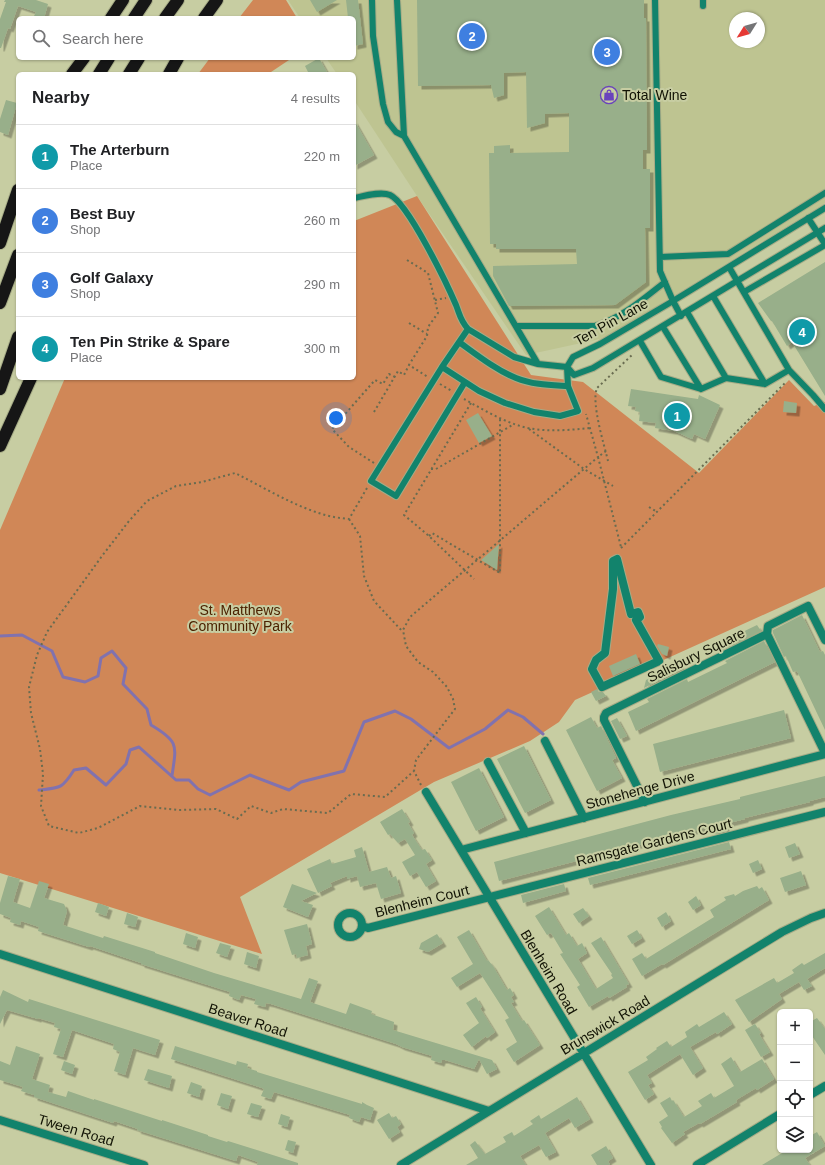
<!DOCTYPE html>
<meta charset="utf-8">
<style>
body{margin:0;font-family:Arial,sans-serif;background:#f6f6f6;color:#202124}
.controls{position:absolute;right:12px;bottom:12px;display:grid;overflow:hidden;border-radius:6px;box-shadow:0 1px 3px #0004}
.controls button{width:36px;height:36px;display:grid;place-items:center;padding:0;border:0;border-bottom:1px solid #e0e0e0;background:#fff;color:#202124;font:20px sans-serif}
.compass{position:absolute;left:729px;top:12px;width:36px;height:36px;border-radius:50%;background:#fff;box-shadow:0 1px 3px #0004;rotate:233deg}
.you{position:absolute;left:336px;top:418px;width:14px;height:14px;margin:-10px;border:3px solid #fff;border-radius:50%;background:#1a73e8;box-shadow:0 0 0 6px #1a73e833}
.badge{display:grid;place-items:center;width:26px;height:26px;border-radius:50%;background:#6a43bc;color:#fff;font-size:13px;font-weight:700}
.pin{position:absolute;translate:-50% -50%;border:2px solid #fff;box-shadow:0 1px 4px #0006}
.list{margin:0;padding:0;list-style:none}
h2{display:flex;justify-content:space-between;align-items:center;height:52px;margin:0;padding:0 16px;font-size:17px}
h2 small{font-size:13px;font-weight:400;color:#757577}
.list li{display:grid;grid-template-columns:26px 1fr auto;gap:12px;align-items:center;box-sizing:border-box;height:64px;padding:0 16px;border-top:1px solid #e0e0e0}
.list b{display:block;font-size:15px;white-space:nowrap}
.list p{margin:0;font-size:13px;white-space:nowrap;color:#757577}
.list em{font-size:13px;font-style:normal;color:#757577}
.icon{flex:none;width:22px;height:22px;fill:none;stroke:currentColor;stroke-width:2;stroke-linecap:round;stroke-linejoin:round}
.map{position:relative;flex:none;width:825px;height:1165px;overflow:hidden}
.search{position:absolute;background:#fff;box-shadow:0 1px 3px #0004;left:16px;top:16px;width:340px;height:44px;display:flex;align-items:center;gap:10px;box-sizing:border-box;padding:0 14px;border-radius:6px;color:#757577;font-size:15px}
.panel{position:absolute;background:#fff;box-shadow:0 1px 3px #0004;left:16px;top:72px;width:340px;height:308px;border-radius:6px}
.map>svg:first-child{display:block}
.built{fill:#bec491;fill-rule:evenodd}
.green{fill:#d08757}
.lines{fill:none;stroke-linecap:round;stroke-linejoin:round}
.stream{stroke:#8172ae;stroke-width:3}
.building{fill:#98af8a;filter:url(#shadow)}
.lane-casing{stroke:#a6ab86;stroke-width:8}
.street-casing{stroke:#a6ab86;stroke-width:10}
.highway-casing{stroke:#a6ab86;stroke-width:14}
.path{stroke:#696c50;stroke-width:2;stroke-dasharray:2 3;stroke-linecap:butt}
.lane{stroke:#12836c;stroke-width:6}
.street{stroke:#12836c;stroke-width:8}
.highway{stroke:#161616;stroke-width:12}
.labels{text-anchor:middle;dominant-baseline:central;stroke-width:4;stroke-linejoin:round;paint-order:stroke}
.poi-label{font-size:14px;fill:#111204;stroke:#c7cda2;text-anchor:start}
.street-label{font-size:14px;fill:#111204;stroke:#c7cda2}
.park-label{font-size:14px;fill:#4c2200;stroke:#c7cda2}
</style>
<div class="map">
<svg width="825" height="1165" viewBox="0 0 825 1165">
<defs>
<filter id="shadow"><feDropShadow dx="3.5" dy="3.5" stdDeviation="0" flood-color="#0004"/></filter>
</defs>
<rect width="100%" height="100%" fill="#c7cda2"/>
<path class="built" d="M288 0H825V203L616 331 600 339 526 355 417 196 354 100V74H337L326 58H354V18H300ZM735 18H759V42H735Z"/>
<path class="green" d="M253 0H286L297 18H239Z
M210 58H292L268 74H198Z
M417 196 531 375 583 382 699 473 789 380 814 406 825 402V587L575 700 559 722 530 741 434 782 240 897 262 954 0 873V530L65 378H354V221Z"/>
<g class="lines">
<path class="stream" d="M0 636 22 635 52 651 63 677 85 682 98 676 101 658 112 651 126 668 123 684 147 709 151 725C180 742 176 746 172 776
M39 790C60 788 62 789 74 770L86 768 106 785 126 764 130 750 139 747 176 780H189L198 789 210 795 250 775 289 790 301 782 344 771 364 722 395 711 411 719 449 748 485 729 508 710 523 717 543 734"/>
</g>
<path class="building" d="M5 0H36L48 4 44 18H33L36 12 18 6 10 29 8 28 1 48H0V19L6 2H4Z
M310 0H337L317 12Z
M346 0H358L363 44 354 46V18H348Z
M417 0H644V18H646L647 150H643V169H650V228H645L646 282 615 305 509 306 493 276V266L577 264 576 249H496V244H490L489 153H494V146L510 145V153L569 152V113L545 114V123L527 128 526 72 504 73V95L494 98 491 85 418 86Z
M319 58 328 74H309L305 66Z
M6 100 17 103 8 135 0 132V119Z
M354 120 374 155 354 166Z
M825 262V396L792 342 787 346 772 321H771L758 303Z
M631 389 698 399 699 395 720 405 705 439 694 434 692 439 674 431 655 428 656 423 639 421 640 412 635 411 636 407 628 406Z
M784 401 797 403 796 413 783 412Z
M478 413 492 436 479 443 466 420Z
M499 544 497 570 481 560Z
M802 615 820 652 823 651 825 655V730L797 671 793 672 786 656 784 657 773 633V630Z
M757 625 761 631 721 651 718 644Z
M764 641 775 662 636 731 628 712 649 702 647 699 687 679 688 682 727 663 725 661Z
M658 644 669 647 667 656 662 654 657 646Z
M636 654 640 664 613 676 609 666Z
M680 664 682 669 644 688 646 680Z
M597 689 599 692H603L606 696 596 701 591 692Z
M784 710 791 738 660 772 653 744Z
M591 717 597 728 601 726 616 758 612 760 622 778 597 791 566 730Z
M617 718 627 736 620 739 611 721Z
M524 746 551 800 525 813 497 759Z
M479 768 504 817 476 831 451 782Z
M825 776V797L810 801V802L745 818V819L725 824 727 831 715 834 712 826 499 881 494 862 671 815 740 799V797Z
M402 809 410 822 408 823 414 833 412 835 422 850 425 849 432 860 426 864 436 881 426 887 417 872 410 876 402 862 415 855 405 839 398 843 390 834 388 835 380 822Z
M729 842 731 849 590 885 588 878Z
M795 843 800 854 789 858 785 847Z
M362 847 369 872 387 867 391 878 396 876 401 893 381 899 376 883 360 887 357 876 347 879V876L330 883 332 886 318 893 307 869 330 859 332 864 356 857 354 850Z
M758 860 762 869 753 873 749 864Z
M801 871 806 885 785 892 780 878Z
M8 876 20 879 13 902 30 908 39 881 49 884 44 898 64 904 67 911 63 925 103 938 104 936 155 952V953L214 973 301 999 309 978 318 981 310 1002 346 1014 350 1003 372 1011 371 1014 394 1022 393 1030 492 1060 497 1069 487 1074 479 1059 474 1069 445 1060H442L441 1063 431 1060 432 1056 402 1047 396 1044 271 1004 266 1003 265 1007 254 1004 256 999 241 995 239 1000 229 996 230 992 141 964V963L90 946 89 947 38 931 39 927 21 921 20 925 10 922 11 918 0 914V903Z
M292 884 317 893 301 901 313 905 308 917 283 907Z
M564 884 566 891 523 903 521 895Z
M757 886 759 889 762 887 769 900 663 965 662 964 642 976 632 959 642 953 646 959 714 917 710 910 726 900 724 897 734 894 735 896 743 891Z
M696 896 701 905 693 910 688 902Z
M98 903 109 907 106 916 95 912Z
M549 907 566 935 569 933 577 946 582 943 587 953 578 959 596 989 613 978 611 975 612 974 591 943 601 937 629 984 626 985 627 987 609 998 608 996 589 1007 577 987 580 985 560 954 563 953 551 933 547 935 535 916Z
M583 908 589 916 579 923 573 914Z
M666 912 671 921 662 927 657 918Z
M127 913 138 917 135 927 124 924Z
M307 924 312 944 306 946 308 955 297 958 296 954 292 955 284 930Z
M469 930 487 961 488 960 493 966 507 990 510 988 514 995 511 997 514 1002 511 1003 522 1021 524 1020 540 1045 514 1062 506 1049 517 1042 505 1020 509 1018 480 973 457 987 451 978 473 964 457 937Z
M637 930 642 938 632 944 627 936Z
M186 933 198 937 195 948 183 944Z
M437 934 443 943 428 952 419 949 421 943Z
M220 943 231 946 227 957 216 953Z
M247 952 259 956 256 968 244 964Z
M825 953V968L807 979 812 986 804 990 799 982 779 994 782 999 749 1022 735 1000 774 978 777 983 794 973 792 970 802 963 804 965Z
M3 990 28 1002 29 999 160 1040 155 1055 133 1048 125 1075 114 1071 120 1052 113 1049 114 1044 72 1030 63 1057 53 1054 61 1029 54 1027 55 1023 38 1018V1019L7 1010 0 1024V997Z
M476 997 482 1007 480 1008 495 1032 487 1038 486 1036 472 1047 463 1035 479 1023 466 1003Z
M724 1012 732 1024 717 1034 716 1032 690 1047 703 1068 693 1075 680 1054 647 1075 652 1083 648 1085 654 1094 645 1100 628 1072 648 1060 646 1057 657 1049 656 1048 667 1041 671 1047 687 1037 685 1032 697 1024 699 1027Z
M817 1018 825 1029V1055L810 1033V1022Z
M755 1024 761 1033 759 1034 770 1052 761 1057 745 1030Z
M16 1046 40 1054 32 1079 50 1085 48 1092 66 1097 68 1091 94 1100V1099L162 1121V1120L208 1135V1136L227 1142 228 1141 298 1163V1165H257L258 1162 238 1155 236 1161 137 1130 138 1129 114 1121 113 1123 34 1097V1095L21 1091 23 1087 0 1080V1061L10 1065Z
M175 1046 236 1065 237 1061 248 1064 247 1068 257 1071V1072L362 1104V1102L367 1105 374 1108 370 1120 361 1117 359 1122 349 1118 350 1115 274 1092 271 1099 261 1096 264 1089 262 1088 171 1059Z
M731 1057 740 1072 762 1059 774 1079 757 1090 756 1088 736 1100 737 1102 700 1124 699 1123 683 1132 685 1134 672 1143 661 1128 662 1127 659 1122 668 1116 660 1103 670 1097 672 1101 673 1100 684 1117 702 1106 698 1101 711 1093 714 1098 734 1086 721 1064Z
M64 1061 75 1065 72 1074 61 1070Z
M148 1069 172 1076 169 1088 144 1080Z
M191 1082 202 1086 199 1097 187 1093Z
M221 1093 232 1096 228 1109 217 1105Z
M577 1097 590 1119 575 1128 569 1118 545 1133 556 1152 546 1157 539 1145 520 1156 526 1165H466L478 1158 470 1145 475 1141 485 1154 506 1142 503 1137 512 1132 514 1136 533 1124 530 1121 539 1115 541 1119Z
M251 1103 262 1106 258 1117 247 1114Z
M389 1113 392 1118 396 1116 401 1124 397 1127 400 1132 389 1139 377 1120Z
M281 1114 290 1117 287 1127 278 1124Z
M817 1132 825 1146 805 1158 810 1165H762L787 1150H810V1136Z
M288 1140 296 1142 293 1153 285 1150Z
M606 1146 613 1158 608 1161 610 1165H597L591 1155Z"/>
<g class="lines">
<g class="lane-casing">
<path id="lane" d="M372 0 373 36 383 104 388 122 396 132 404 136
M397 0 404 136 538 364 567 367
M655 0 660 271 673 301 681 316
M703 0V6
M354 198C364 196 381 191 390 195 408 203 447 284 456 305 460 315 460 320 468 329
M808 218 825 244
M660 257 728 254 825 193
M744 292 825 245
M713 296 765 384
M687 312 726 378
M516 326H595C622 318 643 299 665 282
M663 327 701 389
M640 341 661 377 701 389 726 378 765 384 789 370 729 267
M459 342C477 355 496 370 516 378 533 385 551 385 568 386
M538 364 514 357 468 329 442 367 479 391 505 403 534 412 560 416 578 411 568 386 567 367
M442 367 371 481 396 496 465 382
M567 367 573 357 600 344 673 301 825 208
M567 367 574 375 593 368 825 228
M789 370 813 395 825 409"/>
</g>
<g class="street-casing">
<path id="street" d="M617 559 631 614 638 612 640 617 636 620 659 661 602 687 592 669 596 660 605 653 613 589V561Z
M767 634 768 626 808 606 825 640
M545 741 584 818
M488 762 526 833
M426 792 651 1165
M645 802 604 720V717L606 713 767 634 825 753
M461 850 825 754
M338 925a12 12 0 1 1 24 0a12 12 0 1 1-24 0Z
M362 926 368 928 825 812
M0 954 489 1111
M810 1095 825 1086
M0 1120 144 1165
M401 1165 782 932 811 918 825 913
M697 1165 780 1114"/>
</g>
<g class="highway-casing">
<path id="highway" d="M111 18 123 0
M134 18 146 0
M165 18 178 0
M204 18 217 0
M72 74 84 58
M99 74 109 58
M129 74 139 58
M169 74 178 58
M0 243 18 190
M0 303 18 255
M0 389 18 337
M0 446 31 378"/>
</g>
<path class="path" d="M407 260 428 273 438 313 428 327 427 336 409 365 428 377
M435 300 446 298
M409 323 427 334
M440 384 452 391
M464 399C484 410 505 423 528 428 548 432 570 430 590 428
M471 403 404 515 429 536 474 579
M374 412 398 371 404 375 409 365
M529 429 584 469 613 486
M606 451 598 457 621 547
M608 461C604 444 591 403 597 388L632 355
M374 463 349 447 332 429 375 380 383 384 389 374 395 377
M431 469H436L514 424
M367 488 349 519C340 518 331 517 322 514 292 505 263 487 235 473L202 482 176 486 147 501 129 521 102 556 47 632 37 655 29 687 31 713 40 749 43 774 41 806 49 826 79 833 98 828 140 806 178 810 216 809 237 819 251 806 271 813 283 809 328 813 351 794 385 797 414 771
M649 507 657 512
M349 519 360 536 364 576 374 601 403 632
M429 536 432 533 500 573V418
M621 548 785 383
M421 785 414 771 416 760 455 709 453 699 447 687 433 672 418 662 406 646 403 630 410 617 598 457 586 414"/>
<use href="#lane" class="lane"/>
<use href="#street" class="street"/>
<use href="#highway" class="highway"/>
</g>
<defs>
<g id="shop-ring" transform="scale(0.9)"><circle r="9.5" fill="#c7cda2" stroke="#6a43bc" stroke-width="1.5"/><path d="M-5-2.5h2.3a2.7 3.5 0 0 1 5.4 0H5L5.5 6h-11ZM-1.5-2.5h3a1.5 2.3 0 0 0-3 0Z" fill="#6a43bc"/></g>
</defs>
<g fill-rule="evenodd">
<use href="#shop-ring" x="609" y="95"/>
</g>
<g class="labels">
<g class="poi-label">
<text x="622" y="95">Total Wine</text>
</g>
<g class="street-label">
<text transform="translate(611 322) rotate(-29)">Ten Pin Lane</text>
<text transform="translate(696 655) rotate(-26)">Salisbury Square</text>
<text transform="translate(640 790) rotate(-15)">Stonehenge Drive</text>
<text transform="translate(654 842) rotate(-14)">Ramsgate Gardens Court</text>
<text transform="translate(422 901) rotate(-14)">Blenheim Court</text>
<text transform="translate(549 972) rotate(59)">Blenheim Road</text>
<text transform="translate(248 1020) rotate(18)">Beaver Road</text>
<text transform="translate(605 1025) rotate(-31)">Brunswick Road</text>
<text transform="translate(76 1130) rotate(17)">Tween Road</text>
</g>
<g class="park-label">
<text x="240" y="610">St. Matthews<tspan x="240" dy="16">Community Park</tspan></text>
</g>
</g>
</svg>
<div class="controls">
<button>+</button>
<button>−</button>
<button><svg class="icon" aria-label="locate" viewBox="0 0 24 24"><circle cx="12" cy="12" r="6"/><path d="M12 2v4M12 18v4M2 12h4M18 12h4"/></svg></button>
<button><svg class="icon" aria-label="layers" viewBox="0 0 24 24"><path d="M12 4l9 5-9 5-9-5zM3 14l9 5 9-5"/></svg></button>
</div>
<svg class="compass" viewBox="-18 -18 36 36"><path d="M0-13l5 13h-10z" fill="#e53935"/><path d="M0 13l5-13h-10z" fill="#757577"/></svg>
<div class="you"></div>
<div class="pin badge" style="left:677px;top:416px;background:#0f9aa8">1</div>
<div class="pin badge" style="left:472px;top:36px;background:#3f7fe0">2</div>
<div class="pin badge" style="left:607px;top:52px;background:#3f7fe0">3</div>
<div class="pin badge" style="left:802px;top:332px;background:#0f9aa8">4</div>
<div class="search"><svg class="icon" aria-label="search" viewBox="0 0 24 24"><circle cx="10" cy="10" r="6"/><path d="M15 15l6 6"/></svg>Search here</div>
<section class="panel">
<h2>Nearby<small>4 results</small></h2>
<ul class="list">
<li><span class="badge" style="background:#0f9aa8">1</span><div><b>The Arterburn</b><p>Place</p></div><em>220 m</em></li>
<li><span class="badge" style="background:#3f7fe0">2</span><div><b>Best Buy</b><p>Shop</p></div><em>260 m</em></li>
<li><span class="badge" style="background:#3f7fe0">3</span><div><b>Golf Galaxy</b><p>Shop</p></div><em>290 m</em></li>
<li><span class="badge" style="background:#0f9aa8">4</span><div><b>Ten Pin Strike &amp; Spare</b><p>Place</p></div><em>300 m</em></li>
</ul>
</section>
</div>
